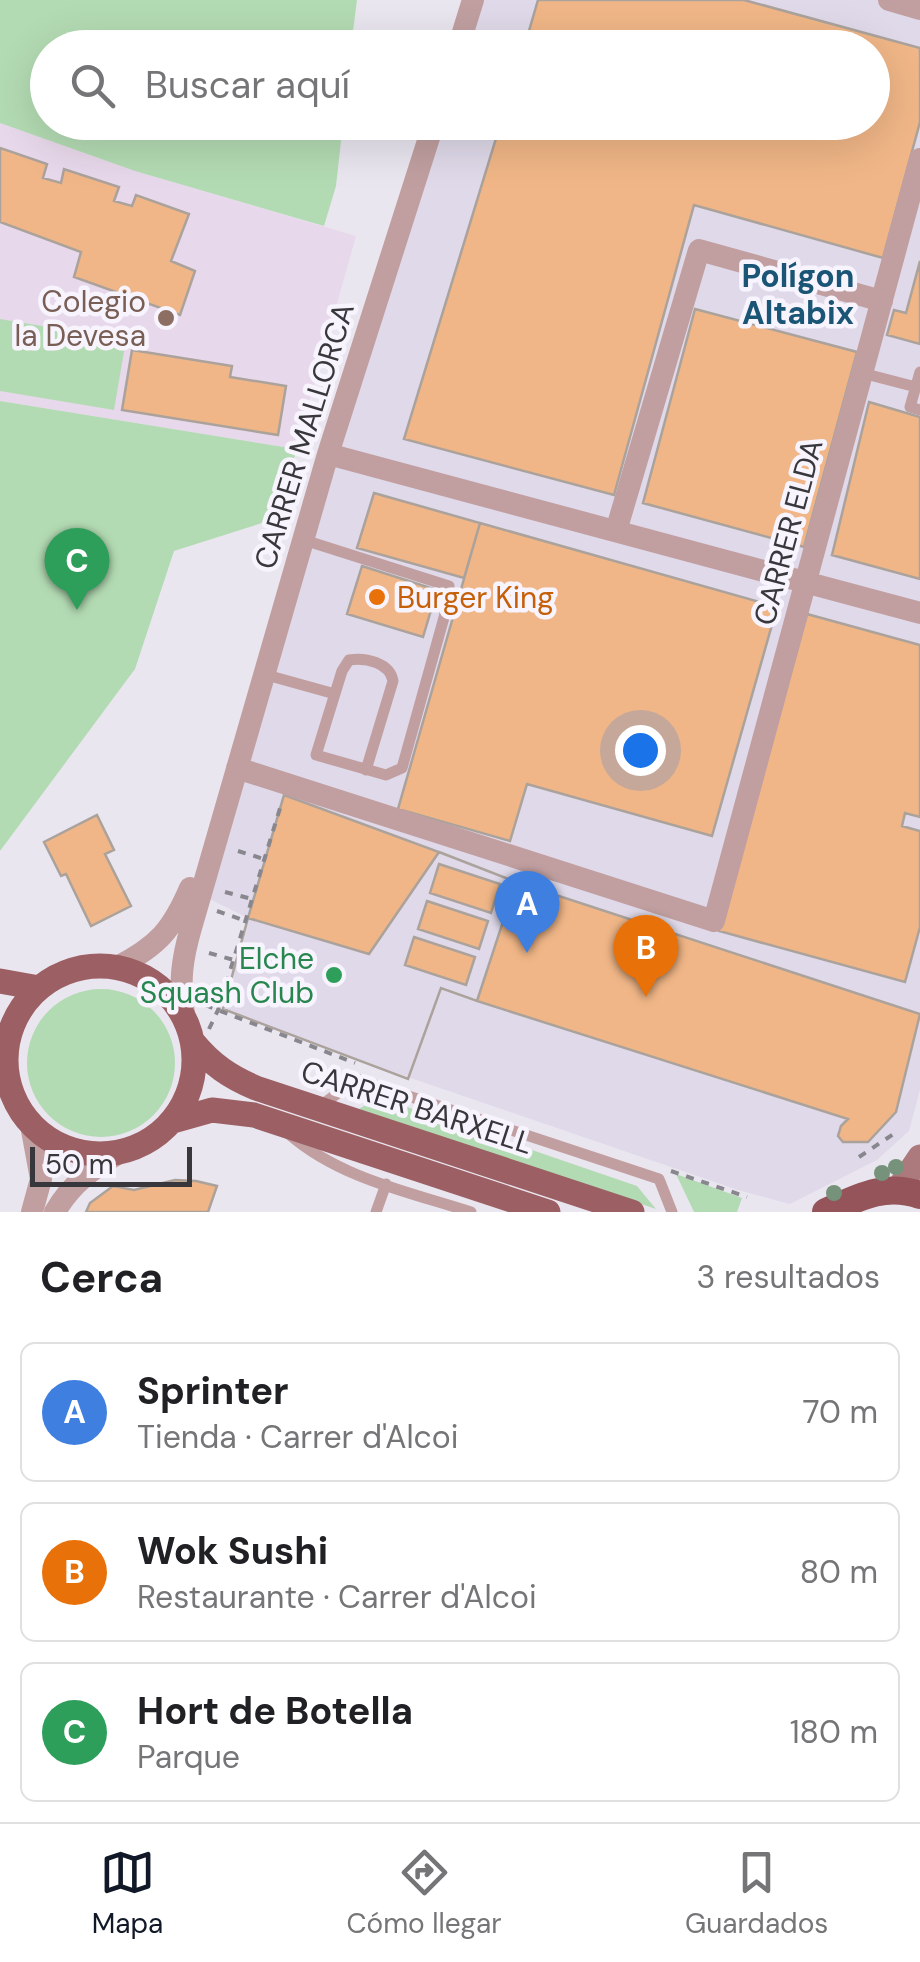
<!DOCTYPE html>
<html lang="es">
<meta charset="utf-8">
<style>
body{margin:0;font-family:"DM Sans",sans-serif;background:#f6f6f6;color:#202124}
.scale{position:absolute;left:30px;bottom:25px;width:162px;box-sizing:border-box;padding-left:10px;border:5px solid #38373b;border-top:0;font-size:28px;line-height:35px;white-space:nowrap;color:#38373b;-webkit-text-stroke:8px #f7f4fe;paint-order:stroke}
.you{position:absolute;left:640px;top:750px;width:35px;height:35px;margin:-25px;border:8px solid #fff;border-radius:50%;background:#1a73e8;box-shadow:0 0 0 15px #1a73e833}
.badge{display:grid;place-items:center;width:65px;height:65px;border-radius:50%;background:#111827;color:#fff;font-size:32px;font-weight:700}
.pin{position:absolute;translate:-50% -82px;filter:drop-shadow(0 2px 5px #0008)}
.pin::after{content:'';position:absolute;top:52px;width:35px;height:30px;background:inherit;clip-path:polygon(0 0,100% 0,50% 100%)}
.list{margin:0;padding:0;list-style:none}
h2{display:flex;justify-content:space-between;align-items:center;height:130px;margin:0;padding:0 40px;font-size:42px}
h2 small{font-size:32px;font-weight:400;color:#757577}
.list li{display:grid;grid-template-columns:65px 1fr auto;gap:30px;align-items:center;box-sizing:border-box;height:140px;margin:0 20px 20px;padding:0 20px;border:2px solid #e0e0e0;border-radius:15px}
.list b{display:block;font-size:38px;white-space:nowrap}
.list p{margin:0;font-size:32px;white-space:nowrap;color:#757577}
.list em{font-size:32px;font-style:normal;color:#757577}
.icon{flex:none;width:55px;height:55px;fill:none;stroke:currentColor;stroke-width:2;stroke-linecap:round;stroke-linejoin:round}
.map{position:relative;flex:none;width:920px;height:1212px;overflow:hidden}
.search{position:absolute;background:#fff;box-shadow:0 10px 40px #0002;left:30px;right:30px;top:30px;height:110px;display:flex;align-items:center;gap:25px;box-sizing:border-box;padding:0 35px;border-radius:55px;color:#757577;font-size:38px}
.sheet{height:610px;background:#fff}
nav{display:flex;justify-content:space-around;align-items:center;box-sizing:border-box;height:140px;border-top:2px solid #e0e0e0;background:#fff;font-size:28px;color:#757577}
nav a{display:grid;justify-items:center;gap:5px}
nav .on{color:#111827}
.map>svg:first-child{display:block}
.built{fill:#dfd9e9}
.education{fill:#e8d8eb}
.green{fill:#b3dbb3}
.building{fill:#f0b687;stroke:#aba29c;stroke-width:2.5;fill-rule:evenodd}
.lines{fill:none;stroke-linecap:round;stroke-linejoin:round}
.path{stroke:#89878e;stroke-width:4;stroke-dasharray:8 8;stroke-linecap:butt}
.service{stroke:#c19fa0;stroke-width:11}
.minor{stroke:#c19fa0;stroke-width:22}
.secondary{stroke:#ac7a7d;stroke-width:25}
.primary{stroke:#9c6064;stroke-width:25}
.trunk{stroke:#94545a;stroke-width:28}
.tree{fill:#76927b}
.education-dot{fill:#8d6e63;stroke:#f7f4fe;stroke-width:4}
.food-dot{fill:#e8710a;stroke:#f7f4fe;stroke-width:4}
.leisure-dot{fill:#2e9e5b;stroke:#f7f4fe;stroke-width:4}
.labels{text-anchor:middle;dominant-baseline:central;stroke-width:9;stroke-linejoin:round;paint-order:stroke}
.education-label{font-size:30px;fill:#785e54;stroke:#f7f4fe;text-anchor:end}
.street-label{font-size:30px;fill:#38373b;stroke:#f7f4fe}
.food-label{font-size:30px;fill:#c56008;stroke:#f7f4fe;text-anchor:start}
.leisure-label{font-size:30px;fill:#27864d;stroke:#f7f4fe;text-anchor:end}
.neighbourhood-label{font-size:32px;font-weight:bold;fill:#1a5575;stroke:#f7f4fe}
</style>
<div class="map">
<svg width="920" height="1212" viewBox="0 0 920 1212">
<rect width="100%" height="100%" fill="#eae6f0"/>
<path class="built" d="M473 0H920V1090L909 1131 877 1160 790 1204 738 1190 361 1061 223 1009 248 918 201 895 434 123 872 122V48L458 47Z"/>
<path class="education" d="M0 123 135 171 356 236 296 449 0 401Z"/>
<path class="green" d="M0 0H357L351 47 48 48V122L343 123 336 186 324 226 135 171 0 123Z
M0 319 126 340 114 410 0 391Z
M0 401 296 449 284 516 174 551 135 669 0 851Z
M27 1063a74 74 0 1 1 148 0a74 74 0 1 1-148 0Z
M378 1097 637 1186 656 1209 359 1109Z
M676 1174 742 1198 737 1212H694Z"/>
<path class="building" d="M538 0H744L920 48V122L883 258 694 205 614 495 404 439 501 122H872V48H524Z
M0 148 47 164 43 178 61 183 64 169 119 187 114 201 132 206 136 195 189 214 171 261 195 271 180 315 74 277 81 252 0 222Z
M920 261V344L887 335 894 310 906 313Z
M695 309 857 352 804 547 643 503Z
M132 350 232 366 230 377 286 386 278 435 122 410Z
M869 402 920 417V579L832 555Z
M374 493 480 523 464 578 357 548Z
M480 523 777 607 712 836 527 784 510 841 398 809Z
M362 566 437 590 423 637 347 614Z
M807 614 920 645V817L905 813 902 826 920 831V927L905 982 719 931Z
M284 795 439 852 369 954 248 918Z
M97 815 114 850 105 854 131 906 91 926 66 874 61 876 44 842Z
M439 852 516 882 477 1001 441 988 408 1079 223 1009 248 918 369 954ZM439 864 500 884 491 913 430 893ZM427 901 488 921 479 949 418 929ZM414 937 475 957 466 985 405 965Z
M439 852 516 882 477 1001 441 988 408 1079 223 1009 248 918 369 954Z
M516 882 920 1014 896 1112 868 1142H843L838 1136 841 1126 848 1119 477 1001Z
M175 1180 196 1181 217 1186 208 1212H86L90 1203 113 1186 134 1190Z"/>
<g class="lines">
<path class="path" d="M238 851 264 859
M225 892 252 899
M217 911 246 921
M209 953 234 960
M205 1005 355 1063
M209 1029 218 1010 281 805
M859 1157 898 1131
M671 1171 747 1197"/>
<path class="service" d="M920 372 910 407 920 410
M862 373 916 387
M304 540 449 586 450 596 402 768 386 775 316 755 342 671 349 660C366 657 390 663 393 681L366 770
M263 674 335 694
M319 1107 357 1079 659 1179 672 1212
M289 1134C339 1178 409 1192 471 1212
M376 1212 386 1184"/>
<path class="minor" d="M889 0 920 9
M458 48 473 0
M328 454 920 613
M616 531 699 250 882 301
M237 768 714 921 920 159
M117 967C158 946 172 930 190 888
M184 1014C179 982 182 959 191 928L328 454 434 122
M31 1125 41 1179 32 1212
M55 1212C71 1184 92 1169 119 1153"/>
<path class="secondary" d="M899 1188 920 1157"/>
<path class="primary" d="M6 1060a94 94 0 1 1 188 0a94 94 0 1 1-188 0Z
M0 981 39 988
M193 1042C212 1065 230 1077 256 1088L632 1212
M173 1121 212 1110 254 1115 548 1212"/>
<path class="trunk" d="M826 1212C859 1197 885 1183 920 1195"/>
</g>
<g class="tree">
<circle cx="896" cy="1167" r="8"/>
<circle cx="882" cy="1173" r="8"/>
<circle cx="834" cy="1193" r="8"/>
</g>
<circle class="education-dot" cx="166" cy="318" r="10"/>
<circle class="food-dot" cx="377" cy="597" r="10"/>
<circle class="leisure-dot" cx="334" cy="975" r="10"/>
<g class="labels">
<g class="education-label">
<text x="146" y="301">Colegio<tspan x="146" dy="34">la Devesa</tspan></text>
</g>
<g class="street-label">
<text transform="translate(304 436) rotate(-73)">CARRER MALLORCA</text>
<text transform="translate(788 532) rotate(-75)">CARRER ELDA</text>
<text transform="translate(417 1107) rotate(18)">CARRER BARXELL</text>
</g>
<g class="food-label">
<text x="397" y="597">Burger King</text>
</g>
<g class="leisure-label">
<text x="314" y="958">Elche<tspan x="314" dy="34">Squash Club</tspan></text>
</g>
<g class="neighbourhood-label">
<text x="798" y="276">Polígon<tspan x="798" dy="37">Altabix</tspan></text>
</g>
</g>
</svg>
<div class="scale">50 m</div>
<div class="you"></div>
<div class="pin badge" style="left:527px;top:953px;background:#3f7fe0">A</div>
<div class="pin badge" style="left:646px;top:997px;background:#e8710a">B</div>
<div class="pin badge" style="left:77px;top:610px;background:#2e9e5b">C</div>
<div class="search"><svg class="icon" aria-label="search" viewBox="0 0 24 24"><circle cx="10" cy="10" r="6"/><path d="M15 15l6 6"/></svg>Buscar aquí</div>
</div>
<section class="sheet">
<h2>Cerca<small>3 resultados</small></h2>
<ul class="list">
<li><span class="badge" style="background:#3f7fe0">A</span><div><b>Sprinter</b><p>Tienda · Carrer d'Alcoi</p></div><em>70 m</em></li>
<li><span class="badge" style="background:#e8710a">B</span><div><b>Wok Sushi</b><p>Restaurante · Carrer d'Alcoi</p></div><em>80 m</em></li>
<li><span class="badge" style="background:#2e9e5b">C</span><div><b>Hort de Botella</b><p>Parque</p></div><em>180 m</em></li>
</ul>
</section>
<nav>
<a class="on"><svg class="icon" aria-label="map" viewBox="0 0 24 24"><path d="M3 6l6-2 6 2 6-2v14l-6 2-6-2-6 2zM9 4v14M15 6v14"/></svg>Mapa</a>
<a><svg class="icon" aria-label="directions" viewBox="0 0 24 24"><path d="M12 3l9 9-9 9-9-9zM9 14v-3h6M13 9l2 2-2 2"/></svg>Cómo llegar</a>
<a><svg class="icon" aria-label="saved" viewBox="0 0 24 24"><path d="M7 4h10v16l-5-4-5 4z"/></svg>Guardados</a>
</nav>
